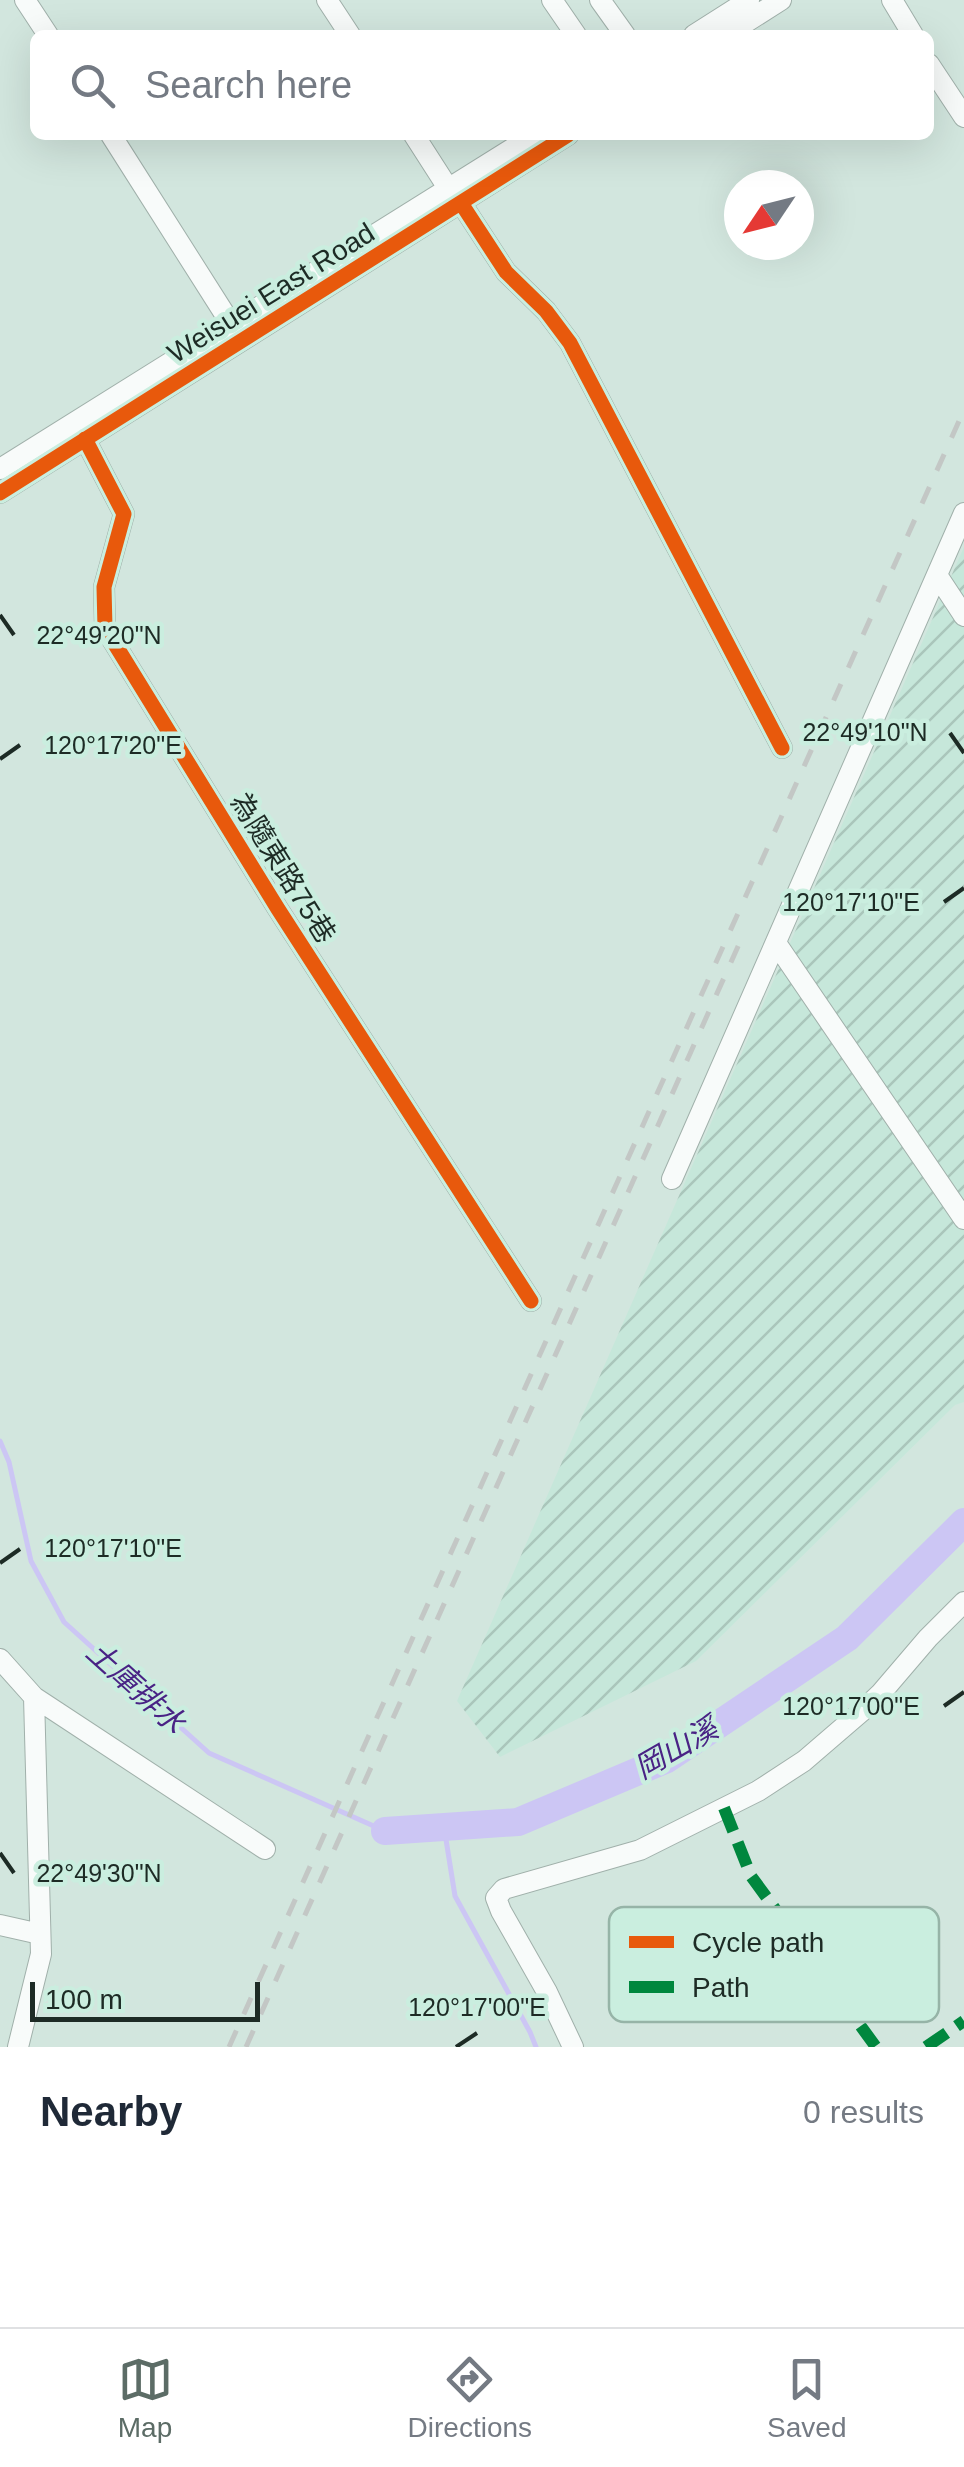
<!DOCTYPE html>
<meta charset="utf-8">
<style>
body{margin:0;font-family:Helvetica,"Noto Sans TC",sans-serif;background:#f6f6f7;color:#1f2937}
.compass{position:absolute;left:724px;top:170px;width:90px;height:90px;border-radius:50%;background:#fff;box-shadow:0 10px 40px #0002;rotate:235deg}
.scale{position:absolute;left:30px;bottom:25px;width:230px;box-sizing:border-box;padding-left:10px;border:5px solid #1d2b25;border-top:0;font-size:28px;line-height:35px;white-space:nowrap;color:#1d2b25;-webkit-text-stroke:8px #caeedf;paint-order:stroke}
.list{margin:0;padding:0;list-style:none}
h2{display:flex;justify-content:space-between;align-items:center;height:130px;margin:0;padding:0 40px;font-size:42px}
h2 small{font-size:32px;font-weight:400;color:#747a83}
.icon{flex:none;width:55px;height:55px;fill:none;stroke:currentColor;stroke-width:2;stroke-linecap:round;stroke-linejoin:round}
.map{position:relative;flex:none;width:964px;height:2047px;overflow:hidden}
.search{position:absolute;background:#fff;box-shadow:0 10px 40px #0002;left:30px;right:30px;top:30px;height:110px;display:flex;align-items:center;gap:25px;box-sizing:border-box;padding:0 35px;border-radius:15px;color:#747a83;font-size:38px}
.sheet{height:280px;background:#fff}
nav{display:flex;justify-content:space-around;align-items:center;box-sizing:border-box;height:140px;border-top:2px solid #e0e1e3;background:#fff;font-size:28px;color:#747a83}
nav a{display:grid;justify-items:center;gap:5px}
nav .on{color:#5c6c66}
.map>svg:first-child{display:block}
.industrial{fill:url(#industrial-furrows)}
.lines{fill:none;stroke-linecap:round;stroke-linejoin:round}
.stream{stroke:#ccc6f4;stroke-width:5}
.river{stroke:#ccc6f4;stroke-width:28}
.minor-casing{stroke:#a0b0aa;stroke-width:22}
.minor{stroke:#f8fbfa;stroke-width:20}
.rail{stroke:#c3c7c5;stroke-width:5;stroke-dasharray:18 18;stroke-linecap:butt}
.quiet{stroke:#00873e;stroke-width:12;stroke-dasharray:25 12;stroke-linecap:butt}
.cycleway-casing{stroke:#caeedf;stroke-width:21}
.cycleway{stroke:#e8590c;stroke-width:15}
.ticks{fill:none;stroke:#1d2b25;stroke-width:4}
.labels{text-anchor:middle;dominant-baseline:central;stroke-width:9;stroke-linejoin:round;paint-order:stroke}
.street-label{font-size:28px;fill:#1d2b25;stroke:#caeedf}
.water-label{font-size:30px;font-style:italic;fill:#492385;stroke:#caeedf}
.key{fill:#caeedf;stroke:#96b4a7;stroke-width:2.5}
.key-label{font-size:28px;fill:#1d2b25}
.ticks-label{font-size:25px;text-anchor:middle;fill:#1d2b25;stroke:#caeedf;stroke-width:9;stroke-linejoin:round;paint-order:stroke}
</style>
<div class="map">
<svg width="964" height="2047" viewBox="0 0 964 2047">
<defs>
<pattern id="industrial-furrows" width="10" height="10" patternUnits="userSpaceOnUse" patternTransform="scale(2.5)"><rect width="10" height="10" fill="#c6e7da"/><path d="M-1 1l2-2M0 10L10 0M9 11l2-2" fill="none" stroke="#aac6bb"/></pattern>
</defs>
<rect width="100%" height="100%" fill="#d2e6de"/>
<path class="industrial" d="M964 547V1402L955 1405 696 1661 500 1757 457 1701Z"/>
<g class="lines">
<path class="stream" d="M0 1441 9 1462 31 1561 64 1622 209 1753 385 1831
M444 1827 455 1896 530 2032 536 2047"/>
<path class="river" d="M385 1831 518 1822 667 1759 847 1638 964 1522"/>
<g class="minor-casing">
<path id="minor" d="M25 0 48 35
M327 0 350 35
M552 0 576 35
M600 0 625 35
M892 0 913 35
M694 35 749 0
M726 35 781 0
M929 64 964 117
M111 135 231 324
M414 135 448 188
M461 203 506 272 546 311 570 343 782 748
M85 439 124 514 104 587 105 628 278 909 531 1301
M0 469 534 135
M0 493 568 135
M937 575 964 616
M776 943 964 1219
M672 1179 964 513
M0 1659 34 1697 265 1849
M0 1925 40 1934
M18 2047 41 1954 34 1697
M573 2047 547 1992 501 1911 496 1898 504 1889 640 1850 758 1791 804 1761 861 1712 881 1693 928 1638 964 1602"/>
</g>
<use href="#minor" class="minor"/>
<path class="rail" d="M229 2047 964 410
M246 2047 744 933"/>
<path class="quiet" d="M724 1808 751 1876 876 2047
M926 2047 964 2021"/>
<g class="cycleway-casing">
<path id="cycleway" d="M461 203 506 272 546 311 570 343 782 748
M85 439 124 514 104 587 105 628 278 909 531 1301
M0 493 568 135"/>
</g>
<use href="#cycleway" class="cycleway"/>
</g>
<path class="ticks" d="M0 615 14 635M950 733 964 753M0 759 20 745M944 902 964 888M0 1563 20 1549M944 1706 964 1692M0 1853 14 1873M456 2047 477 2033"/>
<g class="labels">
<g class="street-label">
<text transform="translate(271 293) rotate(-32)">Weisuei East Road</text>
<text transform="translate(283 868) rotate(58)">為隨東路75巷</text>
</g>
<g class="water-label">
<text transform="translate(136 1687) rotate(42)">土庫排水</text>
<text transform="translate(676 1748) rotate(-30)">岡山溪</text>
</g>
</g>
<rect x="609" y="1907" width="330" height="115" rx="15" class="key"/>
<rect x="629" y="1936" width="45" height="12" fill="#e8590c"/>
<rect x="629" y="1981" width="45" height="12" fill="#00873e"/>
<g class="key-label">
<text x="692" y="1952">Cycle path</text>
<text x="692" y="1997">Path</text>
</g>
<g class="ticks-label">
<text x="99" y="644">22°49'20"N</text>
<text x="865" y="741">22°49'10"N</text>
<text x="113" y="754">120°17'20"E</text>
<text x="851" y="911">120°17'10"E</text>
<text x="113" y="1557">120°17'10"E</text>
<text x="851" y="1715">120°17'00"E</text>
<text x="99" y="1882">22°49'30"N</text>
<text x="477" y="2016">120°17'00"E</text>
</g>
</svg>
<svg class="compass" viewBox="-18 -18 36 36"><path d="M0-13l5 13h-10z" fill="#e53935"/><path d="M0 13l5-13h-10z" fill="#747a83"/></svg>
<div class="scale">100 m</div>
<div class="search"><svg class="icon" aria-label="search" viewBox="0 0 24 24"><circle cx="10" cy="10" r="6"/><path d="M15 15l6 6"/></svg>Search here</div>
</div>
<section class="sheet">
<h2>Nearby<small>0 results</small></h2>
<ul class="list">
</ul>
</section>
<nav>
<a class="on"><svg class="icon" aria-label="map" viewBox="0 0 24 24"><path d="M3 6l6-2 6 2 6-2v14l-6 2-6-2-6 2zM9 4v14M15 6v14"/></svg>Map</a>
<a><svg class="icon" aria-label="directions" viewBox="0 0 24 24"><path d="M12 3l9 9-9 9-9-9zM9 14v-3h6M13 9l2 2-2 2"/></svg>Directions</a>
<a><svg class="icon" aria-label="saved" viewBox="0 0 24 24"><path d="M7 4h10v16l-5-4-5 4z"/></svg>Saved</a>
</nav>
